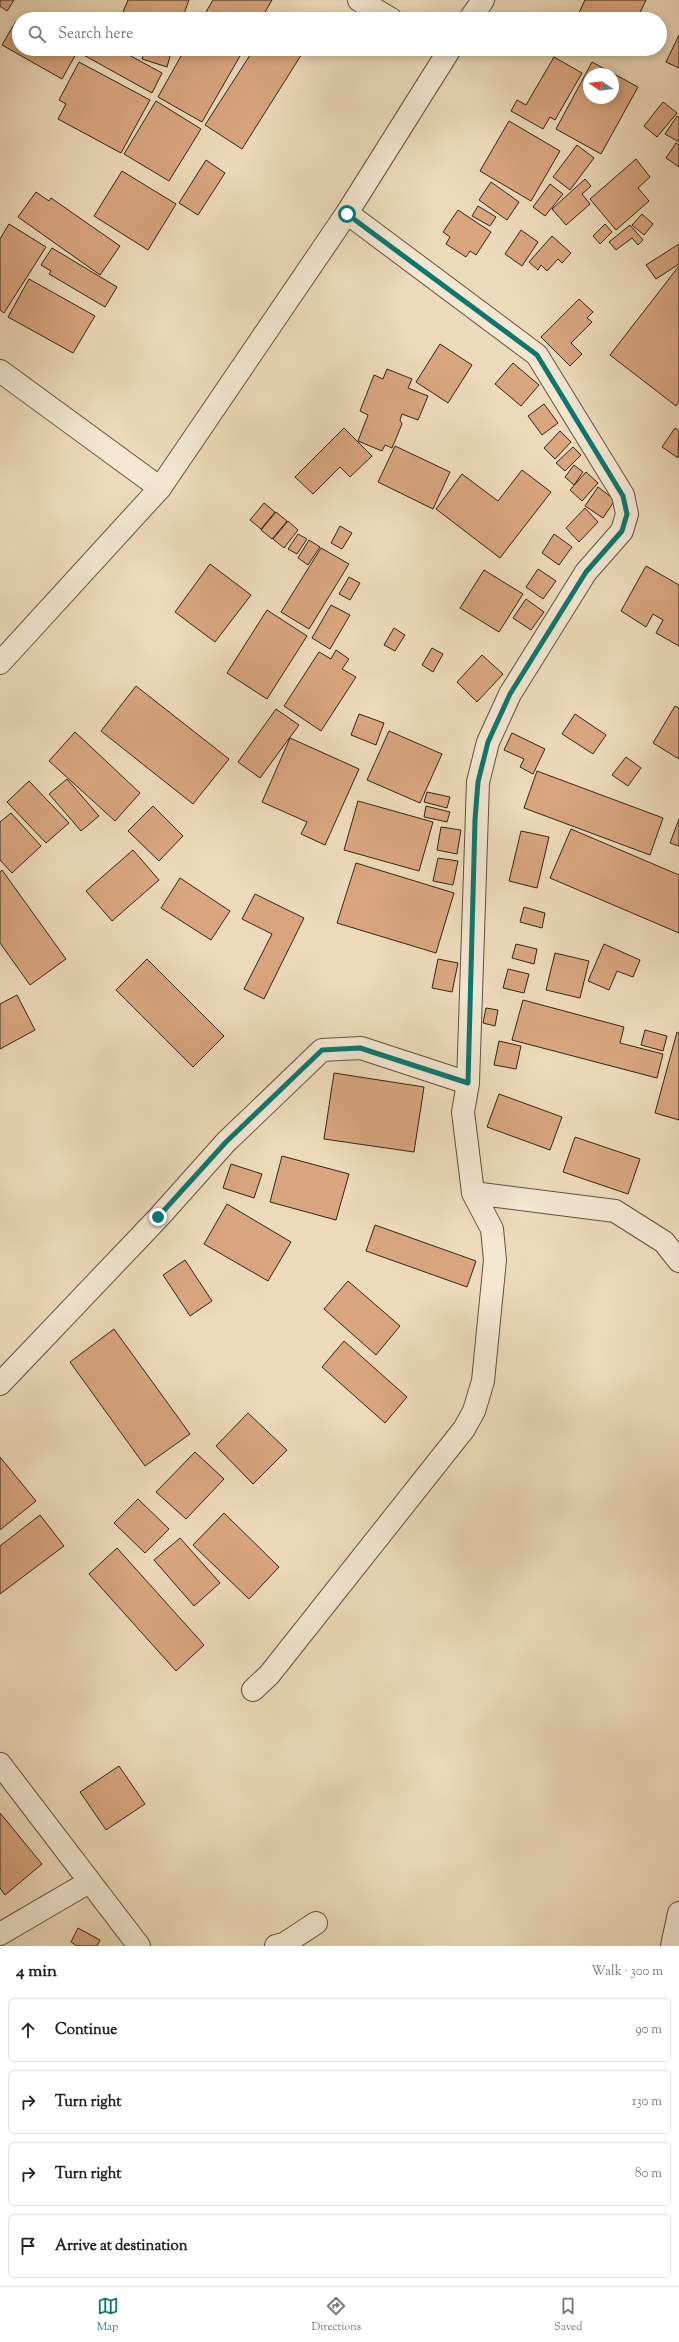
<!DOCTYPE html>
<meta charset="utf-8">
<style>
body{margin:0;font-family:"Sorts Mill Goudy",serif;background:#f6f6f6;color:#222}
.compass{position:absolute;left:583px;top:68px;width:36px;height:36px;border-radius:50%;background:#fff;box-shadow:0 2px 10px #0003;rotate:283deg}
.stop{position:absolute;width:12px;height:12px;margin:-9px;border:3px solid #0f766e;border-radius:50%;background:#fff}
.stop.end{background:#0f766e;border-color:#fff;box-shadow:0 1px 4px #0008}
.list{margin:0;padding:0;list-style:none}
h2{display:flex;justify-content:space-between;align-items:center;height:52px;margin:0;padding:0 16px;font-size:17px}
h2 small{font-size:13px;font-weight:400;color:#767676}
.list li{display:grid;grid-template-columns:26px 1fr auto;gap:12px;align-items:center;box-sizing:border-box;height:64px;margin:0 8px 8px;padding:0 8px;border:1px solid #e0e0e0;border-radius:6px}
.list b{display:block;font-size:15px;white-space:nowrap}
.list em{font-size:13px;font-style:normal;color:#767676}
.icon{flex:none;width:22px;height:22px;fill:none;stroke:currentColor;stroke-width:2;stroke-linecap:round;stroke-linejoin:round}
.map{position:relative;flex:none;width:679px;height:1946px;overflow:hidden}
.search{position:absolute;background:#fff;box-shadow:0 2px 10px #0003;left:12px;right:12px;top:12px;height:44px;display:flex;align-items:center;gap:10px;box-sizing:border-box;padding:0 14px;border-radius:22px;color:#767676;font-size:15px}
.sheet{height:340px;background:#fff}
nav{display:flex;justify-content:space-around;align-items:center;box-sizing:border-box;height:56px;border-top:1px solid #e0e0e0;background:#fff;font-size:11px;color:#767676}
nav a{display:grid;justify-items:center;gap:2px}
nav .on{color:#0f766e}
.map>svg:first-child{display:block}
.building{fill:#d8a57f;stroke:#332515;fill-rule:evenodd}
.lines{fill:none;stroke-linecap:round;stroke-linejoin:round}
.minor-casing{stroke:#62523e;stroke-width:24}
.tertiary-casing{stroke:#62523e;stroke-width:24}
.minor{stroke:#f3e7d2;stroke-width:22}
.tertiary{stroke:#f3e7d2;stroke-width:22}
.route{stroke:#0f766e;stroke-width:5}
</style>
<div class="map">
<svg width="679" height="1946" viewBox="0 0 679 1946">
<rect width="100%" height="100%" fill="#eddaba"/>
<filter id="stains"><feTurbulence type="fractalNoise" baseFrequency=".005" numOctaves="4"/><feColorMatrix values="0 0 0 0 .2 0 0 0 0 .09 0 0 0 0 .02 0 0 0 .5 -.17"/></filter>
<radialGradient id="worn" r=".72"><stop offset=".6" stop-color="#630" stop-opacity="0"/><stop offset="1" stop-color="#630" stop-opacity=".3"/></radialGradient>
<path class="building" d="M0 0H14L7 11 0 6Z
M128 0H189L182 19H140L123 12Z
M213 0H272L261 19H202Z
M585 0H646L637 19H576Z
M16 21 19 22V49H66L76 54 62 79 2 45Z
M679 35V68L666 62Z
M82 49H118L162 73 152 93 80 53Z
M145 49H172L167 67 142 59Z
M185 49H244L202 122 158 97Z
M254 49H305L242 149 205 125Z
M554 57 582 73 555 120 550 117 543 129 511 111 517 100 526 105Z
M79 62 150 100 121 153 58 119 66 104 59 100Z
M592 62 638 87 601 154 556 129ZM589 74H613V98H589Z
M156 101 201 129 169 181 124 154Z
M663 102 677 113 657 137 644 126Z
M677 116 679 117V142L665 134Z
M509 121 560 151 531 201 480 171Z
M676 143 679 145V167L666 158Z
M577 145 594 158 570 190 553 177Z
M636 159 650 177 638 188 649 201 616 230 590 199Z
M206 160 225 173 198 215 179 203Z
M122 171 176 204 148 250 94 216Z
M585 179 591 186 582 194 590 204 566 225 552 209Z
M491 182 519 202 507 220 479 200Z
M550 184 563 194 545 216 533 207Z
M36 192 49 201 51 198 120 246 100 275 18 217Z
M478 206 496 217 490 226 472 216Z
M458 210 491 232 476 255 470 251 466 257 446 244 450 237 443 232Z
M642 214 653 224 644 235 632 225Z
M9 224 46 247 4 313 0 310V239Z
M605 224 612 232 600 244 593 236Z
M630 225 643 240 638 245 632 238 616 250 609 242Z
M521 230 538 242 522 266 505 254Z
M552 236 571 253 562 263 558 259 547 271 541 265 538 270 529 262Z
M679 244V264L656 279 646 265Z
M52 248 117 287 105 307 49 274 51 271 41 265Z
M679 266V402L676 406 610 355Z
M29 279 95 316 73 353 8 317Z
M579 299 593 312 587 318 592 322 571 343 582 354 570 366 541 337Z
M440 344 472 365 448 403 416 382Z
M513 363 539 385 521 406 495 384Z
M387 369 412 379 408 388 428 396 418 420 402 414 400 420 402 424 392 448 385 445 382 451 358 441 368 415 360 411 374 375 383 379Z
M544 404 558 423 542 435 528 416Z
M344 428 372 456 350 477 340 467 313 494 295 477Z
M675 428 679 431 678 458 662 447Z
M560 431 571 442 555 459 544 448Z
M395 446 450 472 433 509 378 482Z
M573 447 581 455 565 471 556 463Z
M574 465 583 472 574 485 565 477Z
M522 470 551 492 500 558 436 509 462 474 498 501Z
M586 472 598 483 582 501 570 490Z
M598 487 615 500 603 518 585 506Z
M264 503 275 512 261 529 250 520Z
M585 508 598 522 579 542 566 528Z
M276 512 287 521 272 539 261 530Z
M288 521 298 530 284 548 273 539Z
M340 526 352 533 342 549 331 543Z
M298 534 307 539 297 554 288 549Z
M554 534 572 547 559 565 542 553Z
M309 540 320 547 308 565 298 558Z
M321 548 349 564 309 629 281 612Z
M210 564 251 595 215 642 175 612Z
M646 566 679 585V646L656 633 663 620 653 614 646 627 621 611Z
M538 569 556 581 543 599 526 587Z
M484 570 523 594 499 632 460 608Z
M349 577 360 583 350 600 339 594Z
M526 599 544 612 531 630 513 618Z
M331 605 350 615 330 649 312 638Z
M267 610 307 636 267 699 227 673Z
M394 628 405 635 395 651 384 645Z
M432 648 443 654 433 672 422 665Z
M336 650 349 659 342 669 356 677 321 731 284 706 319 652 331 659Z
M482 655 503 674 477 702 457 682Z
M136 686 229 759 193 804 101 731Z
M675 706 679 708V759L653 743Z
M276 709 299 725 260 778 238 762Z
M359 714 384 723 376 745 351 735Z
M575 714 606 735 593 754 562 734Z
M389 731 442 754 420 803 367 780Z
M75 732 140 793 115 821 49 761Z
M512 733 545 749 533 774 520 767 524 759 504 750Z
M290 738 359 769 325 845 301 834 307 822 262 802Z
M626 757 641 768 628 786 612 775Z
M537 771 663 818 650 855 524 808Z
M67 779 99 816 81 831 49 794Z
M29 781 69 823 46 843 7 802Z
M427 792 450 797 447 808 424 802Z
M358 801 433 822 419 871 344 850Z
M153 806 183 836 159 861 128 831Z
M426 806 450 812 447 822 424 817Z
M11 813 41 846 12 873 0 860V822Z
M679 819V846L670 843Z
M441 827 461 830 457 854 437 850Z
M571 829 679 875V933L550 878Z
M521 831 549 837 537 888 509 881Z
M133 850 159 880 112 921 86 891Z
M438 858 458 861 453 885 433 881Z
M356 863 454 893 436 953 337 923Z
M2 870 66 959 30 985 0 943V872Z
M180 878 230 911 211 940 161 908Z
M255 894 304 918 264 999 244 989 272 934 242 919Z
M524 907 545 913 542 928 520 922Z
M516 944 537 949 534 964 512 958Z
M604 944 640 960 633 977 617 971 609 990 588 981Z
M555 953 589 961 580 998 546 990Z
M147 959 224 1036 193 1067 116 990Z
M438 959 458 963 452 992 432 988Z
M508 969 529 974 524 993 503 988Z
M17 995 35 1030 0 1049V1004Z
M523 1000 624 1027 620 1043 663 1054 657 1078 512 1040Z
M486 1008 498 1010 495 1026 483 1023Z
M645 1030 667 1036 663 1051 641 1045Z
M677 1032 679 1033V1120L655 1113Z
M499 1041 521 1046 516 1069 494 1065Z
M334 1073 424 1087 414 1152 324 1139Z
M499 1094 562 1117 550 1150 487 1127Z
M575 1137 640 1159 628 1194 563 1172Z
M282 1156 349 1174 336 1220 270 1202Z
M231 1164 262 1174 254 1198 223 1188Z
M227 1204 291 1242 268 1281 204 1244Z
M375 1225 476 1261 467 1287 366 1251Z
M185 1260 212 1301 190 1316 163 1275Z
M348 1281 400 1326 376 1355 324 1309Z
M114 1329 190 1434 145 1466 70 1362Z
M344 1341 407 1397 385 1423 322 1367Z
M248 1413 287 1450 253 1484 216 1446Z
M195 1452 224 1479 186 1519 156 1492Z
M0 1457 36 1501 0 1530Z
M138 1499 169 1529 145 1553 114 1523Z
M224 1513 279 1567 249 1599 193 1545Z
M40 1515 64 1546 0 1594V1546Z
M180 1538 220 1583 194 1606 154 1560Z
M117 1548 204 1645 176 1671 89 1574Z
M119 1766 145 1804 106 1830 80 1792Z
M0 1813 42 1864 5 1895 0 1888Z
M78 1928 100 1940 97 1946H77L71 1942Z"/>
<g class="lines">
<g class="minor-casing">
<path id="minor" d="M359 0 391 19
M0 371 160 488
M473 1193 615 1211 664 1242 679 1261
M0 1384 159 1217 226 1142 322 1050 361 1048 468 1083
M253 1690 269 1675 464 1429 474 1411 483 1381 495 1260 492 1229 473 1193 463 1112 468 1083 478 782 488 742 510 694 586 572 622 531 627 514 623 495 537 355 347 213
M0 1764 139 1946
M0 1934 89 1882
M276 1946 284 1944 316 1923
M672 1946 679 1913"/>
</g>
<g class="tertiary-casing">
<path id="tertiary" d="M470 19 483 0
M0 663 160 488 347 213 450 49"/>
</g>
<use href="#minor" class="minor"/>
<use href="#tertiary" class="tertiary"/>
</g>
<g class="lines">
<path class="route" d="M158 1217 226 1142 322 1050 360 1048 468 1083 475 820 478 782 488 742 510 694 586 572 622 531 627 514 623 496 537 355 347 214"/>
</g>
<rect width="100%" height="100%" filter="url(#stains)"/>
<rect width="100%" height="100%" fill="url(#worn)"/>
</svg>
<svg class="compass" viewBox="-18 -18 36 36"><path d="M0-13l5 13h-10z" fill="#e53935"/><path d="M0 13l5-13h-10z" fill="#767676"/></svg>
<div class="stop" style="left:347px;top:214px"></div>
<div class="stop end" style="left:158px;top:1217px"></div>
<div class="search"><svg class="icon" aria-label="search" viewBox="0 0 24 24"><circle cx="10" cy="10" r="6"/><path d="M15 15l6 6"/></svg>Search here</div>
</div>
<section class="sheet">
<h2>4 min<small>Walk · 300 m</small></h2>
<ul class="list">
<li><svg class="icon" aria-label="ahead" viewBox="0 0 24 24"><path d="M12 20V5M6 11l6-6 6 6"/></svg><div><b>Continue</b></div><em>90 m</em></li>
<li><svg class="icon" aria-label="right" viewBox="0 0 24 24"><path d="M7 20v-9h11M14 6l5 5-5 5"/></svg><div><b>Turn right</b></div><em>130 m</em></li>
<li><svg class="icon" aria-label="right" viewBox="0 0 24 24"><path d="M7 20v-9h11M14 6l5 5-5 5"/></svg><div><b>Turn right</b></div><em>80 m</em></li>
<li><svg class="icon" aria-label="arrive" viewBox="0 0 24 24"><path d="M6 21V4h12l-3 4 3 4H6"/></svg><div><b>Arrive at destination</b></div></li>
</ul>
</section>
<nav>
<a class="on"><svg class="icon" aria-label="map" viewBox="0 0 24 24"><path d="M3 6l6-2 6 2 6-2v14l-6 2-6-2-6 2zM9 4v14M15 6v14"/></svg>Map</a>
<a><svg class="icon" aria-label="directions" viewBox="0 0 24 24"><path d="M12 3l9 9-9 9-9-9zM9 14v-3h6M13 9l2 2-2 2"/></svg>Directions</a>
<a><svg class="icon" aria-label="saved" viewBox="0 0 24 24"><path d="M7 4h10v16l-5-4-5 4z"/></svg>Saved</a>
</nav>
